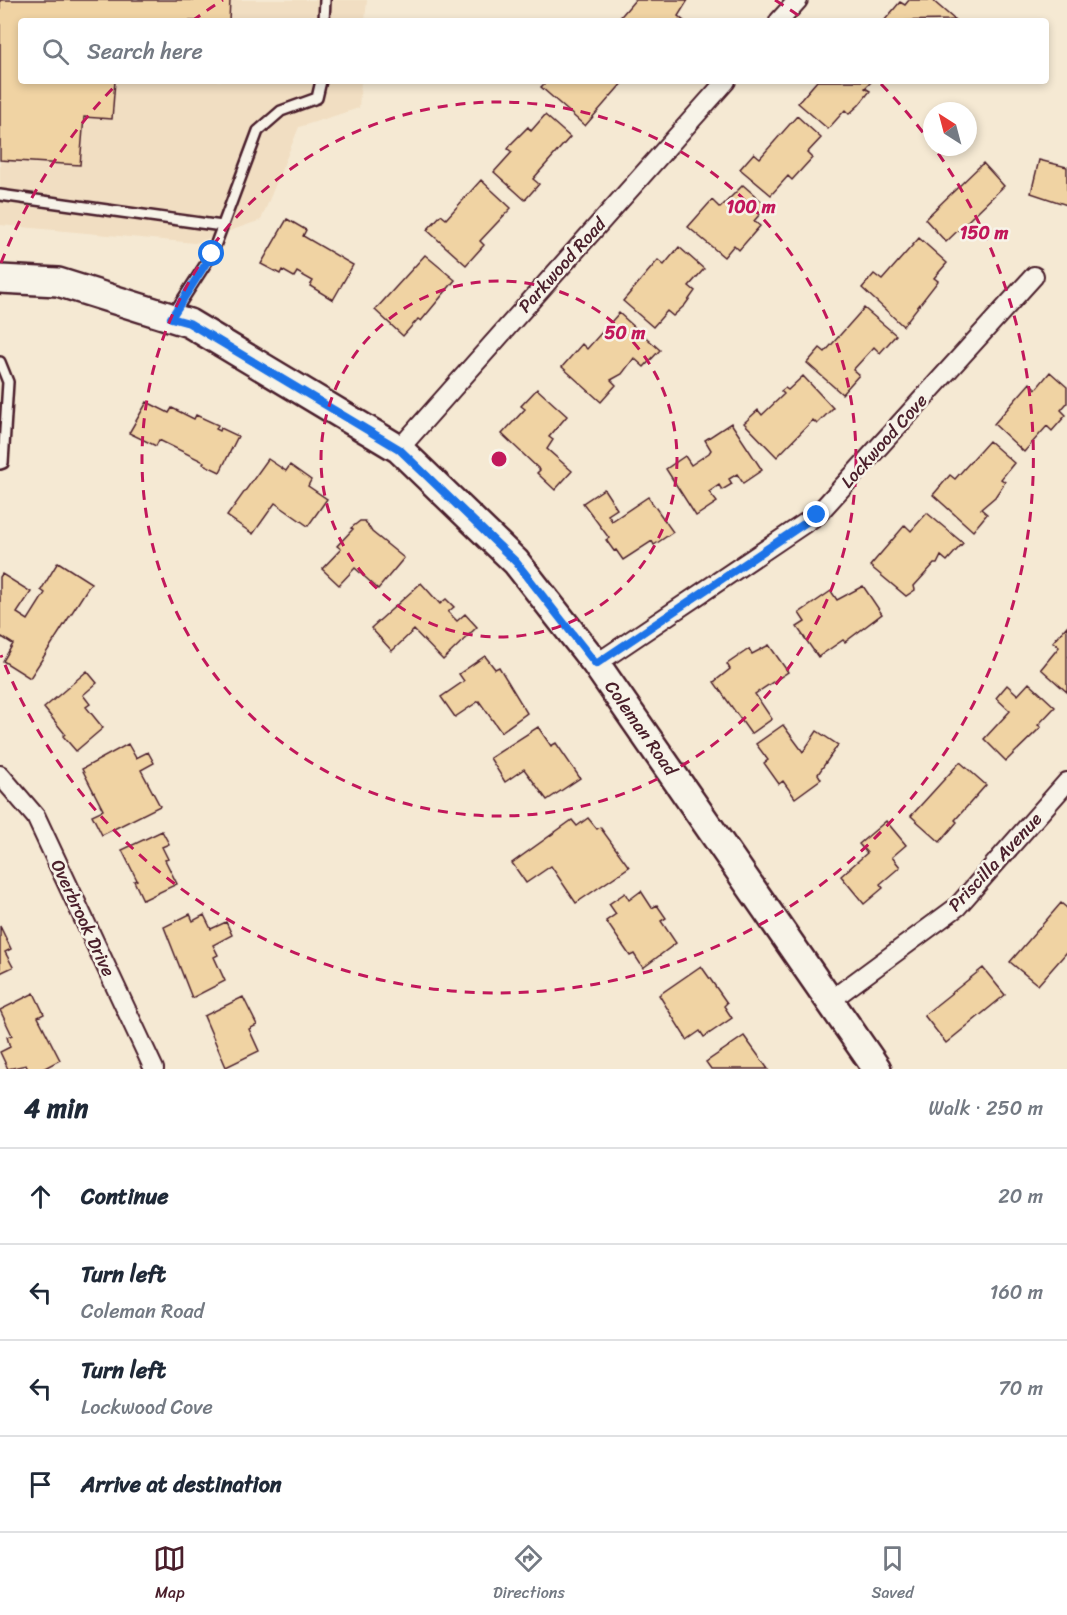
<!DOCTYPE html>
<meta charset="utf-8">
<style>
body{margin:0;font-family:Sriracha,sans-serif;background:#f6f6f7;color:#1f2937}
.compass{position:absolute;left:923px;top:102px;width:54px;height:54px;border-radius:50%;background:#fff;box-shadow:0 3px 9px #0003;rotate:324deg}
.stop{position:absolute;width:18px;height:18px;margin:-14px;border:4px solid #1a73e8;border-radius:50%;background:#fff}
.stop.end{background:#1a73e8;border-color:#fff;box-shadow:0 2px 6px #0008}
.list{margin:0;padding:0;list-style:none}
h2{display:flex;justify-content:space-between;align-items:center;height:78px;margin:0;padding:0 24px;font-size:26px}
h2 small{font-size:20px;font-weight:400;color:#747a83}
.list li{display:grid;grid-template-columns:39px 1fr auto;gap:18px;align-items:center;box-sizing:border-box;height:96px;padding:0 24px;border-top:2px solid #e0e1e3}
.list b{display:block;font-size:22px;white-space:nowrap}
.list p{margin:0;font-size:20px;white-space:nowrap;color:#747a83}
.list em{font-size:20px;font-style:normal;color:#747a83}
.icon{flex:none;width:33px;height:33px;fill:none;stroke:currentColor;stroke-width:2;stroke-linecap:round;stroke-linejoin:round}
.map{position:relative;flex:none;width:1067px;height:1069px;overflow:hidden}
.search{position:absolute;background:#fff;box-shadow:0 3px 9px #0003;left:18px;right:18px;top:18px;height:66px;display:flex;align-items:center;gap:15px;box-sizing:border-box;padding:0 21px;border-radius:6px;color:#747a83;font-size:22px}
.sheet{height:462px;background:#fff}
nav{display:flex;justify-content:space-around;align-items:center;box-sizing:border-box;height:84px;border-top:2px solid #e0e1e3;background:#fff;font-size:16px;color:#747a83}
nav a{display:grid;justify-items:center;gap:3px}
nav .on{color:#4a1f2b}
.map>svg:first-child{display:block}
.built{fill:#f1dec2}
.building{fill:#f0d3a3;stroke:#4a1f2b;stroke-width:1.5}
.lines{fill:none;stroke-linecap:round;stroke-linejoin:round}
.service-casing{stroke:#4a1f2b;stroke-width:14}
.minor-casing{stroke:#4a1f2b;stroke-width:22}
.secondary-casing{stroke:#4a1f2b;stroke-width:32}
.service{stroke:#f7f3e8;stroke-width:9}
.minor{stroke:#f7f3e8;stroke-width:18}
.secondary{stroke:#f7f3e8;stroke-width:27}
.route{stroke:#1a73e8;stroke-width:8}
.ring{fill:none;stroke:#c2185b;stroke-width:3;stroke-dasharray:10 8}
.labels{text-anchor:middle;dominant-baseline:central;stroke-width:5;stroke-linejoin:round;paint-order:stroke}
.street-label{font-size:18px;fill:#4a1f2b;stroke:#f7f3e8}
.centre{fill:#c2185b;stroke:#f7f3e8;stroke-width:3}
.ring-label{font-size:18px;text-anchor:middle;font-weight:bold;fill:#c2185b;stroke:#f7f3e8;stroke-width:5;stroke-linejoin:round;paint-order:stroke}
</style>
<div class="map">
<svg width="1067" height="1069" viewBox="0 0 1067 1069">
<rect width="100%" height="100%" fill="#f5e9d3"/>
<filter id="ink" filterUnits="userSpaceOnUse"><feTurbulence type="fractalNoise" baseFrequency=".0167" numOctaves="2"/><feDisplacementMap in="SourceGraphic" scale="12" xChannelSelector="R" yChannelSelector="G"/><feConvolveMatrix kernelMatrix="1 2 1 2 8 2 1 2 1" color-interpolation-filters="sRGB"/></filter>
<g filter="url(#ink)">
<path class="built" d="M0 0H367L365 21H21V81H361L359 108 299 127 261 220 195 243 0 225Z"/>
<path class="building" d="M0 0H230L229 21H21V81H115L112 119 84 117 80 165 0 160Z
M635 0H688L678 16 684 21H617Z
M909 0H932L955 20 884 21 900 2 905 5Z
M547 81H624L585 126 541 87Z
M817 81H872L865 88 870 91 859 105 849 114 845 110 828 129 798 103Z
M545 115 570 137 533 179 539 184 525 200 494 172 512 152 508 149 512 143 528 127 531 131Z
M797 116 821 138 807 153 812 158 792 180 788 176 771 195 740 169 754 153 760 158Z
M1039 160 1067 167V205L1031 193Z
M983 163 1004 186 946 242 925 219Z
M481 180 511 208 480 241 484 245 466 265 427 230 441 215 446 219Z
M743 185 767 206 754 221 760 226 739 250 734 245 724 257 688 227 712 200 720 208Z
M287 219 306 230 303 236 353 265 333 300 310 286 313 281 297 272 294 277 282 270 280 274 261 264Z
M919 238 947 263 934 278 938 281 903 326 862 288 874 274 882 280Z
M679 247 704 269 689 286 695 291 685 305 673 316 667 311 653 327 623 301 658 260 664 265Z
M425 255 455 280 421 321 418 319 403 336 375 310Z
M864 308 896 335 880 353 874 347 853 370 859 375 842 394 807 363 820 348 825 352Z
M619 313 660 350 644 367 634 358 622 374 611 380 616 385 601 402 562 367 582 344 587 349Z
M1050 372 1067 387V403L1061 410 1066 415 1052 431 1047 426 1024 452 994 424 1030 383 1036 389Z
M803 376 833 408 817 424 813 420 777 457 744 423 758 410 762 415 784 394 781 391 785 388 788 390Z
M537 389 567 416 549 437 553 440 547 449 572 471 555 490 537 473 540 470 502 434 525 409 521 406Z
M147 402 169 413 172 408 194 419 196 415 218 425 216 429 220 431 221 428 238 436 220 472 203 464 204 462 159 440 156 446 129 433Z
M731 423 762 470 743 483 737 474 729 479 732 484 722 490 719 485 709 492 717 502 696 516 666 469 685 456 691 465 709 453 711 450 705 440Z
M989 441 1014 463 1001 479 1005 482 995 497 981 509 987 514 973 531 933 495 950 475 955 479Z
M268 459 286 471 290 465 311 480 308 486 327 499 308 526 275 503 253 534 227 516Z
M604 489 617 509 608 515 612 521 648 497 673 532 654 545 652 541 623 560 616 550 614 551 606 540 609 538 583 503Z
M927 513 963 543 947 561 941 556 937 564H934L914 586 915 590 906 596 870 566 905 525 911 531Z
M360 521H365L372 532 404 558 378 589 355 568 339 585 322 569 341 549 337 546 353 529 351 528Z
M58 562 91 583 30 678 3 661 13 644 2 637 0 639V577L2 574 31 592 17 613 28 620 45 593 41 590Z
M421 583 440 604 446 599 454 607 448 612 457 621 465 614 477 627 443 660 414 630 392 651 371 628Z
M863 586 882 614 845 642 843 640 818 657 797 627 805 622 799 613 831 591 837 600Z
M1067 626V692L1041 669 1059 647 1053 642Z
M769 645 788 672 755 694 772 719 751 734 714 682 730 669 727 664 749 649 752 654Z
M485 656 495 669 499 667 527 713 501 732 479 701 455 717 441 697 464 681 459 674Z
M87 671 97 683 83 695 90 704 86 707 103 728 76 751 63 736 65 734 44 708Z
M1029 683 1055 707 1038 725 1041 727 1006 761 984 739 1010 711 996 698 1007 685 1018 695Z
M783 725 803 752 817 731 838 745 818 774 821 779 795 798 783 781 779 784 764 763 768 760 756 744Z
M538 727 551 746 556 743 580 778 547 800 524 769 505 782 490 758Z
M128 744 136 758 148 752 154 763 141 770 160 806 102 835 92 815 103 810 82 769Z
M960 762 986 785 955 820 957 822 940 842 911 816Z
M588 818 597 829 600 827 629 867 576 903 551 866 526 883 512 863 572 820 577 826Z
M886 821 906 845 892 857 900 867 880 884 883 888 864 904 841 876 867 853 859 844Z
M162 831 169 844 162 847 168 859 165 860 177 884 143 900 134 881 137 880 122 850Z
M641 891 652 908 657 905 666 918 661 921 676 943 643 968 634 954 630 956 606 921 616 914 609 904 625 893 629 900Z
M1061 903 1067 908V952L1038 985 1010 962Z
M190 914 193 921 204 915 211 929 226 922 232 935 213 945 218 955 214 957 225 981 192 998 164 927Z
M0 926 11 949 5 952 13 967 0 973Z
M701 966 727 1003 724 1006 732 1018 704 1037 700 1031 687 1040 659 995Z
M983 968 1005 995 946 1043 924 1015Z
M34 993 44 1014 38 1017 60 1060 43 1069H28L26 1065 8 1069 0 1052 10 1047 7 1037 12 1035 0 1010Z
M243 997 257 1025 249 1029 259 1051 226 1067 204 1016Z
M744 1036 768 1069H711L706 1062Z"/>
<g class="lines">
<g class="service-casing">
<path id="service" d="M324 21 325 0
M0 195 222 226
M172 316 212 254 258 131 281 111 317 98 321 81
M0 362 8 382 3 463 0 464"/>
</g>
<g class="minor-casing">
<path id="minor" d="M779 21 798 0
M399 449 726 81
M596 664 817 515 1034 276
M0 775 36 817 154 1069
M831 1000 957 907 1067 782"/>
</g>
<g class="secondary-casing">
<path id="secondary" d="M0 279 58 282 189 323 399 449 516 562 596 664 877 1069"/>
</g>
<use href="#service" class="service"/>
<use href="#minor" class="minor"/>
<use href="#secondary" class="secondary"/>
</g>
</g>
<g class="lines" filter="url(#ink)">
<path class="route" d="M212 254 171 318 189 323 399 449 516 562 596 664 817 515"/>
</g>
<g class="ring">
<circle cx="499" cy="459" r="178"/>
<circle cx="499" cy="459" r="357"/>
<path d="M1 263A535 535 0 0 1 117 84M192 21A535 535 0 0 1 223 0M775 0A535 535 0 0 1 806 21M881 84A535 535 0 1 1 1 655"/>
</g>
<g class="labels">
<g class="street-label">
<text transform="translate(562 265) rotate(-48)">Parkwood Road</text>
<text transform="translate(884 441) rotate(-48)">Lockwood Cove</text>
<text transform="translate(641 728) rotate(55)">Coleman Road</text>
<text transform="translate(995 862) rotate(-47)">Priscilla Avenue</text>
<text transform="translate(83 918) rotate(65)">Overbrook Drive</text>
</g>
</g>
<circle cx="499" cy="459" r="9" class="centre"/>
<g class="ring-label">
<text x="751" y="213">100 m</text>
<text x="984" y="239">150 m</text>
<text x="625" y="339">50 m</text>
</g>
</svg>
<svg class="compass" viewBox="-18 -18 36 36"><path d="M0-13l5 13h-10z" fill="#e53935"/><path d="M0 13l5-13h-10z" fill="#747a83"/></svg>
<div class="stop" style="left:212px;top:254px"></div>
<div class="stop end" style="left:817px;top:515px"></div>
<div class="search"><svg class="icon" aria-label="search" viewBox="0 0 24 24"><circle cx="10" cy="10" r="6"/><path d="M15 15l6 6"/></svg>Search here</div>
</div>
<section class="sheet">
<h2>4 min<small>Walk · 250 m</small></h2>
<ul class="list">
<li><svg class="icon" aria-label="ahead" viewBox="0 0 24 24"><path d="M12 20V5M6 11l6-6 6 6"/></svg><div><b>Continue</b></div><em>20 m</em></li>
<li><svg class="icon" aria-label="left" viewBox="0 0 24 24"><path d="M17 20v-9H6M10 6l-5 5 5 5"/></svg><div><b>Turn left</b><p>Coleman Road</p></div><em>160 m</em></li>
<li><svg class="icon" aria-label="left" viewBox="0 0 24 24"><path d="M17 20v-9H6M10 6l-5 5 5 5"/></svg><div><b>Turn left</b><p>Lockwood Cove</p></div><em>70 m</em></li>
<li><svg class="icon" aria-label="arrive" viewBox="0 0 24 24"><path d="M6 21V4h12l-3 4 3 4H6"/></svg><div><b>Arrive at destination</b></div></li>
</ul>
</section>
<nav>
<a class="on"><svg class="icon" aria-label="map" viewBox="0 0 24 24"><path d="M3 6l6-2 6 2 6-2v14l-6 2-6-2-6 2zM9 4v14M15 6v14"/></svg>Map</a>
<a><svg class="icon" aria-label="directions" viewBox="0 0 24 24"><path d="M12 3l9 9-9 9-9-9zM9 14v-3h6M13 9l2 2-2 2"/></svg>Directions</a>
<a><svg class="icon" aria-label="saved" viewBox="0 0 24 24"><path d="M7 4h10v16l-5-4-5 4z"/></svg>Saved</a>
</nav>
